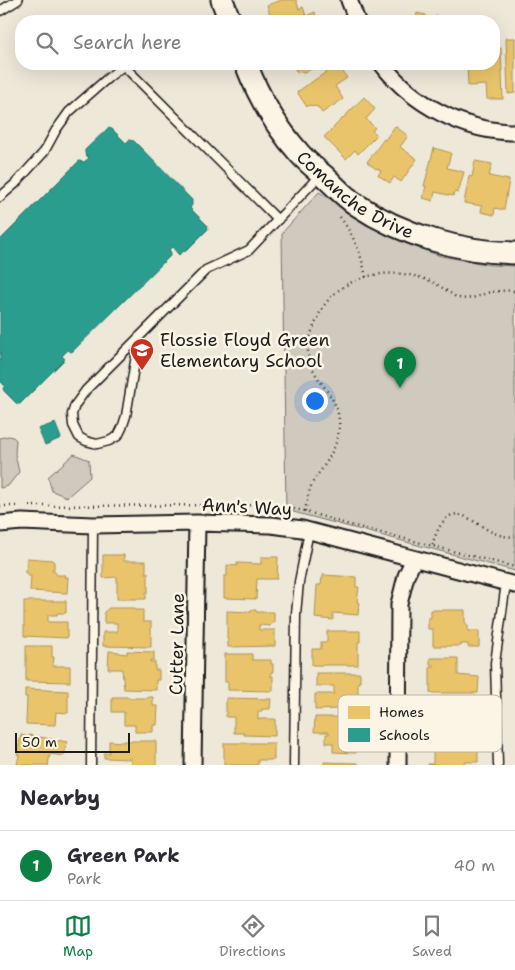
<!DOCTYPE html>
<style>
body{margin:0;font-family:"Shantell Sans",sans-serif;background:#f2f2f3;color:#2b2b33}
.scale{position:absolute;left:15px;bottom:12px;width:115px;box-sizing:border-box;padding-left:5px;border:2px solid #1c1c1c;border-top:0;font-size:14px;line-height:18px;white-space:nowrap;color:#1c1c1c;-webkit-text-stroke:4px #fcf5e5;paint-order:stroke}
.you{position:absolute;left:314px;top:400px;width:18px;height:18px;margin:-12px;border:4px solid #fff;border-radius:50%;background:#1a73e8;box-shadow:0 0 0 8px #1a73e833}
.badge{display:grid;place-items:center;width:32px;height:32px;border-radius:50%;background:#0b8043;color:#fff;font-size:16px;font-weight:700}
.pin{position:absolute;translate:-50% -41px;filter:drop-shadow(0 1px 2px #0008)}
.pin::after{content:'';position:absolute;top:26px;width:18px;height:15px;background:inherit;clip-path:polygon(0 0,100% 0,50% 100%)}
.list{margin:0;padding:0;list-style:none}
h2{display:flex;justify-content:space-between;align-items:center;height:65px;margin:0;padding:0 20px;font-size:21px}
h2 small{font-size:16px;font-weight:400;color:#7c7c81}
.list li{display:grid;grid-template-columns:32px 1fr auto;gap:15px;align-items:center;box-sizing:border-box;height:70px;padding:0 20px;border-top:1px solid #e1e1e2}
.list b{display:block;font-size:19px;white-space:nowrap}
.list p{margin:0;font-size:16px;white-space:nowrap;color:#7c7c81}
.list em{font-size:16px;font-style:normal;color:#7c7c81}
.icon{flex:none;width:28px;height:28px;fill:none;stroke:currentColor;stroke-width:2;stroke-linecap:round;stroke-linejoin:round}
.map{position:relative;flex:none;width:515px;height:765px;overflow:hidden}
.search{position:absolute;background:#fff;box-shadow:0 5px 20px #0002;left:15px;right:15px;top:15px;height:55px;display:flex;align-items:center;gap:12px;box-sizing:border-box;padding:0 18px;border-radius:20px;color:#7c7c81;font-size:19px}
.sheet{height:135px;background:#fff}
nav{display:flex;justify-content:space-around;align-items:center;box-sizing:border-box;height:70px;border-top:1px solid #e1e1e2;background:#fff;font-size:14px;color:#7c7c81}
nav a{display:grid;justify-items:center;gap:2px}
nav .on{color:#0b8043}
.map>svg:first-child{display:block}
.green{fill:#cfcabd;stroke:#76736c}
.homes{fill:#e9c46a;stroke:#ac9253}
.schools{fill:#2a9d8f;stroke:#26766c}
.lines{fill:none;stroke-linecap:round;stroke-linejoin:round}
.lane-casing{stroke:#1c1c1c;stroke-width:11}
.street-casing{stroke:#1c1c1c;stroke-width:19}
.secondary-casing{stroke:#1c1c1c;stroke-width:25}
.path{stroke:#1c1c1c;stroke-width:2.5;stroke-dasharray:1 4;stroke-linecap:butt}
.lane{stroke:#fcf5e5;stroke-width:8}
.street{stroke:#fcf5e5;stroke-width:15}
.secondary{stroke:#fcf5e5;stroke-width:21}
.labels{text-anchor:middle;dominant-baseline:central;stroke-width:5;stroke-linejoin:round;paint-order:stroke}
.street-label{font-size:18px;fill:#1c1c1c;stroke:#fcf5e5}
.poi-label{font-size:18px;fill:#1c1c1c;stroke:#fcf5e5;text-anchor:start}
.key{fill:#fcf5e5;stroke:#b9b4a9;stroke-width:1}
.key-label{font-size:14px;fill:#1c1c1c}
</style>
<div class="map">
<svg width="515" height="765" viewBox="0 0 515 765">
<rect width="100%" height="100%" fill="#eee8d9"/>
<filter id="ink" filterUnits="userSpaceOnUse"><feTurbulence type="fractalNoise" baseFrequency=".02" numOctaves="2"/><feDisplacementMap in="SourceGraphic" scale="10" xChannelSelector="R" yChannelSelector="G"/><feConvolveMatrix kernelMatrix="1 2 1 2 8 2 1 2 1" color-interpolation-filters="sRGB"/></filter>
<g filter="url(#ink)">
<path class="green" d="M319 192 343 207 359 220 415 247 441 256 491 265 515 266V571L286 510 282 233Z
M9 436 13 437 16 440 15 454 19 472 8 486 0 488V438Z
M74 454 89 460 90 477 67 497 52 491 48 477Z"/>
<path class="homes" d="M282 0H296L299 9 303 7 306 16 315 12 317 21H272L267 5Z
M417 13 426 15 425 18H430V21H416Z
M436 16 452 18V21H436Z
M506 38H515V93L508 94Z
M501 48 503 99H487L486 85 468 86 467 64H494V49Z
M290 64H323L303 73 302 71 297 73 294 66 292 67Z
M338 64 347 78 335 86 343 99 322 113 318 107 309 105 307 107 297 92Z
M364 97 375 109 366 119 375 128 372 130 377 135 358 154 355 150 346 159 324 137Z
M395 126 408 136 400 147 417 159 401 182 394 177 390 183 378 175 381 171 377 168 376 169 367 162 384 139 385 140Z
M434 148 451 153 447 168 464 172 458 193 454 192 453 196 435 192 433 201 423 198 426 186H424Z
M475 161 492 164 489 176 509 180 504 210 495 208 494 215 481 212 482 206 464 203 469 176 472 177Z
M103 555H124V561H146V573H148V592H146V599H117V577L103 578Z
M261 557H278L277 579H257L256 599 224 598V576H227V565L237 566V563L261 564Z
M27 558 52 560 54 562V569H52V571H54L57 575H65L64 577H68L67 593 30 591 31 576H28V573H25V569L27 570Z
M323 575 356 577V587H359L357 602H359L358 615 333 613V620L315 618 317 585H321L322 578H323Z
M24 601H66V613H57V615H48V622H67V638L24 636Z
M109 608H134V610H143V622H151V647L103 646V632H117V623H104V612Z
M251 610H256V612H274V622L270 626 259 625V630H275V646L228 647V639H227V611L251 612Z
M431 610H465V622L468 626V631H479V647H468V644H461V646H433V629H428V618H431Z
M327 631H360V642H358V665H312V649H321V642H327Z
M26 646H52V657H54L53 666H70V682L26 681Z
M109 651 119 652V653L127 654V651L154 652V660H151L150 662H155V670H159V680H156V690L124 689 122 669H108Z
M225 654H252V660H271V664H273V672H271L270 676H273V691L228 690V682H225Z
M430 658H458V675L479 677 478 693H430V667H434V665H430Z
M316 673H360V682H358V697H361V708L315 710V694H334V686H316Z
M25 689 68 691V713L56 712 55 725 26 724 27 697H25Z
M112 697H129V698H148V697H153V706H158L157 725H153V732H135V725H124V712H112Z
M226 698 271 699 270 709H262V711H258V719H275V736L244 735V733H234V717H226Z
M315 717H354V725H357L356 753 333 752V743H326V734H329V732H314Z
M21 735 29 737V735L67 742 64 756 50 754 48 765H49H17L19 755 17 754Z
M109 741 123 742H124V741H156V765H131V759L104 758V753H109Z
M224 743H274V760H258V765H224Z
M433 746H478V762H464V765H428V764H433Z
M324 762 358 763V765H324Z"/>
<path class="schools" d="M108 128 112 129 126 143 129 140 134 141 192 200V205L190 208 207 225 208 229 186 251 182 252 179 255 172 247 169 250 171 252 170 256 73 351 71 352 68 350 62 356 65 359 20 404H17L4 391 3 388 5 386 0 381V240L79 161 84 162 89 158 85 154V150Z
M55 423 61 438 45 445 38 429Z"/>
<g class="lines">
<g class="lane-casing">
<path id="lane" d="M0 11 18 0
M124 66 278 220
M0 197 15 184 44 152 56 130 69 112 109 77 126 64
M139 337 126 416 122 428 118 436 109 441 97 444 86 441 79 437 73 425 72 414 75 405 86 390 206 270 249 250 321 174
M91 765 93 525
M294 765 296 614 299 582 309 531
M498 765 495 663 506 583"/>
</g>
<g class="street-casing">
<path id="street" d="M349 0 357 21
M382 64C412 104 465 132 515 132
M0 524 22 522 93 525 197 523 271 525 302 529 515 585
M193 765 197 523
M398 765 399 604 406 576 414 559"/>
</g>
<g class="secondary-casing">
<g id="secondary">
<path d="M222 0 230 21"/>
<path id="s1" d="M246 64C259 98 276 127 300 154 307 162 315 168 323 175 334 185 344 197 357 205 402 235 461 252 515 253"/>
</g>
</g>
<path class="path" d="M340 217C354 236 361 253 366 277
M0 506H18
M29 506 246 505 282 507 305 511 343 523 515 567
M305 511C307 500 309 488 315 478 317 475 320 472 322 469 330 457 338 443 339 428 342 395 310 381 308 352 307 341 313 329 317 319 334 275 390 264 430 281 439 285 447 291 456 297 467 301 476 297 487 293 496 291 505 290 515 291
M432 545C454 478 479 543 515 536"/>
<use href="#lane" class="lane"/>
<use href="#street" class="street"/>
<use href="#secondary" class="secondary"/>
</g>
</g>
<defs>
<g id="school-pin" transform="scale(1.25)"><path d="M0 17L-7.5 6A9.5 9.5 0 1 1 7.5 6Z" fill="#c8321e" stroke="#fcf5e5"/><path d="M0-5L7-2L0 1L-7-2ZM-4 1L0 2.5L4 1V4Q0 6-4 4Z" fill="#fff"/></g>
</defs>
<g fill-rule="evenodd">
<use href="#school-pin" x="142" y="350"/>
</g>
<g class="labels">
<g class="street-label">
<text stroke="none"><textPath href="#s1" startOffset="175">Comanche Drive</textPath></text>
<text transform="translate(247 507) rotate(3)">Ann's Way</text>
<text transform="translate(177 644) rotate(-89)">Cutter Lane</text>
</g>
<g class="poi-label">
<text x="160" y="340">Flossie Floyd Green<tspan x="160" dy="21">Elementary School</tspan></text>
</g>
</g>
<rect x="338" y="695" width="164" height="57" rx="8" class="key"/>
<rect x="348" y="706" width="22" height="13" fill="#e9c46a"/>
<rect x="348" y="728" width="22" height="14" fill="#2a9d8f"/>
<g class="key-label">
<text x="379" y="717">Homes</text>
<text x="379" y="740">Schools</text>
</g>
</svg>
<div class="scale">50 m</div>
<div class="you"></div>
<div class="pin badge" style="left:400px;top:388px">1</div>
<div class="search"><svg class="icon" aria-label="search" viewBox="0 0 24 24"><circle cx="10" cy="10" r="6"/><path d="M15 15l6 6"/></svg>Search here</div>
</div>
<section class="sheet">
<h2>Nearby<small></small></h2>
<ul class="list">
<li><span class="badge">1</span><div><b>Green Park</b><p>Park</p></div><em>40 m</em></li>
</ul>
</section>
<nav>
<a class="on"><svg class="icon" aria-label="map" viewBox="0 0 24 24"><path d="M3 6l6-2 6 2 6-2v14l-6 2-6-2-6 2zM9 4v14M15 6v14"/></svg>Map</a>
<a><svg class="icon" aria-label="directions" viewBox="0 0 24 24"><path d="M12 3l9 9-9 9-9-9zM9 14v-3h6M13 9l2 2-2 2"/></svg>Directions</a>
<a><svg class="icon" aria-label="saved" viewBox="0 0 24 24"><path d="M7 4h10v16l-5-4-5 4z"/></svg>Saved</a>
</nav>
